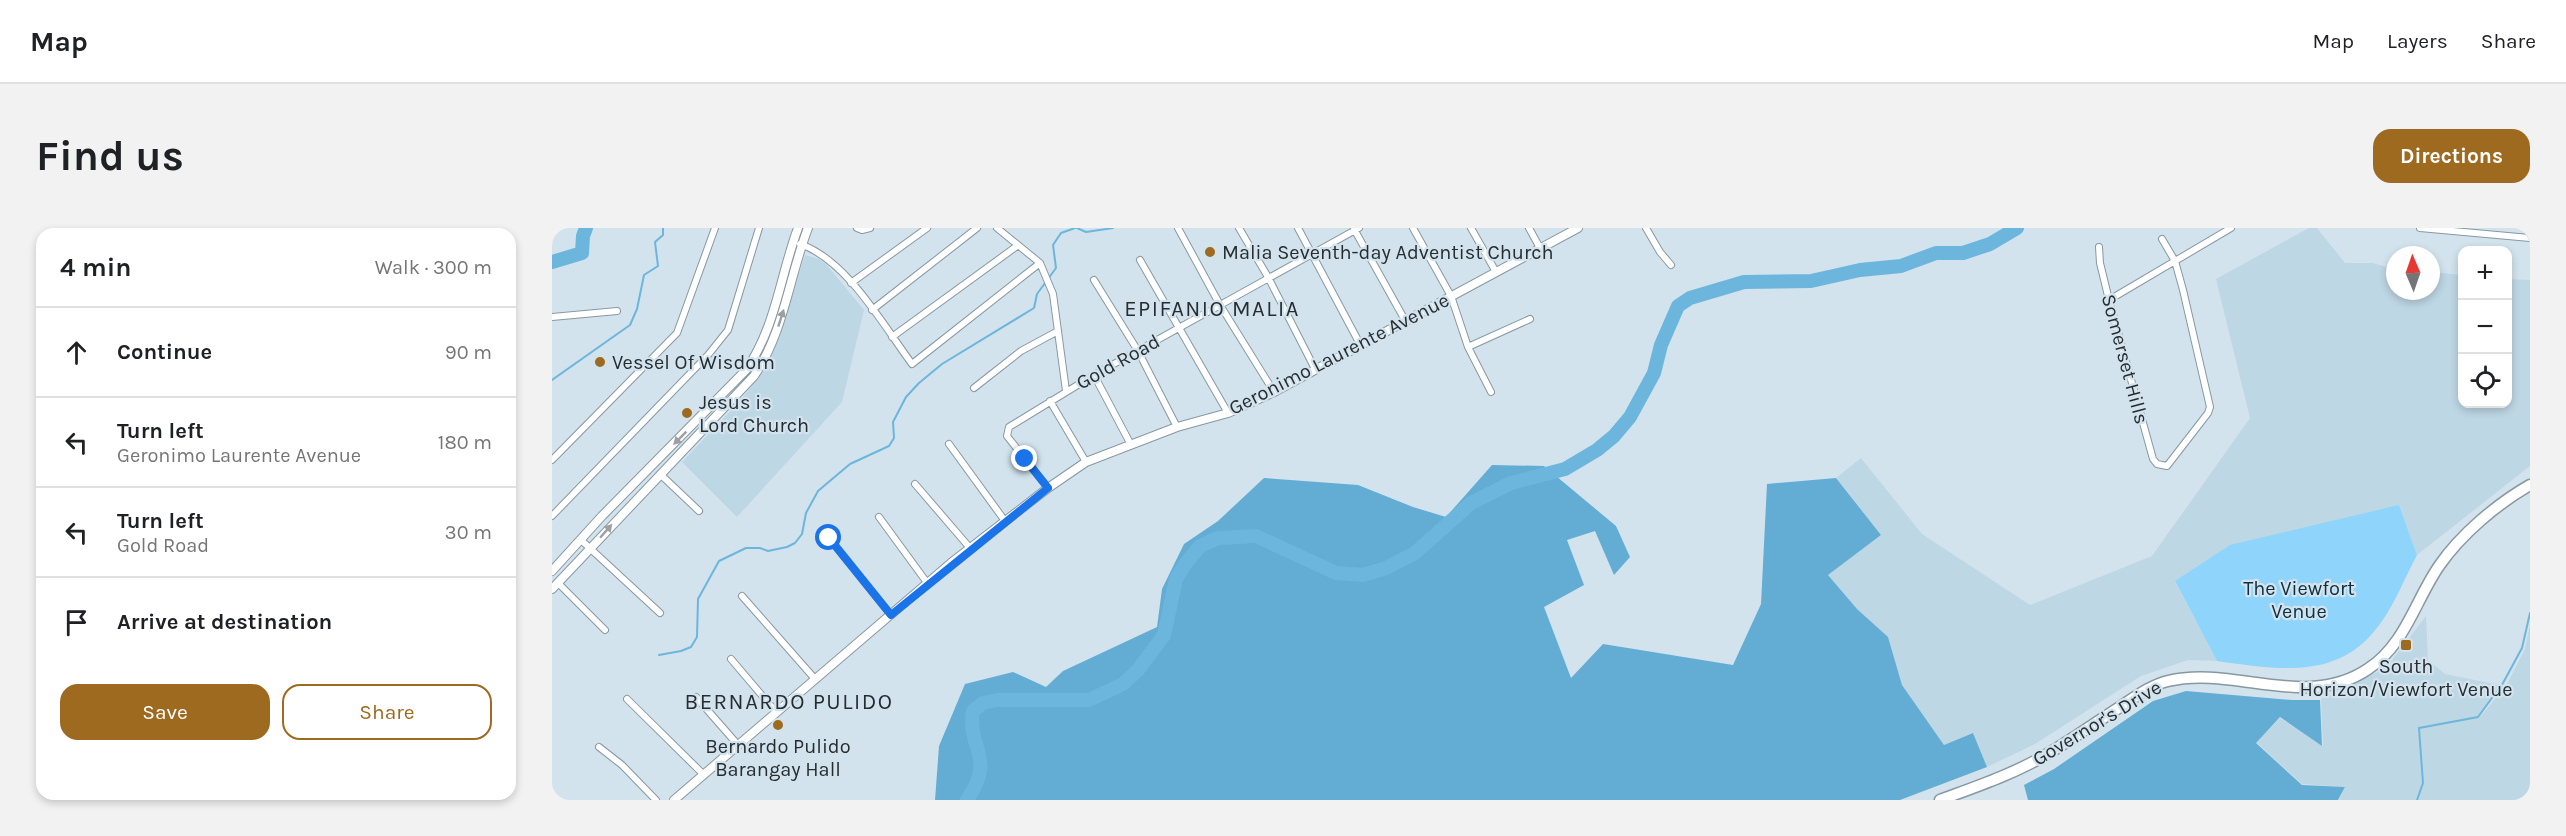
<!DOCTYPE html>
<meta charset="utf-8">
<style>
body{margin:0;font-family:Karla,sans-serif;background:#f2f2f2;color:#202124}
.controls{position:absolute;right:18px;top:18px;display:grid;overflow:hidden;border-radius:12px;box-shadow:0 3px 9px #0003}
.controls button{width:54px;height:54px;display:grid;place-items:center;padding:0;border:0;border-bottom:2px solid #e0e0e0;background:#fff;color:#202124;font:30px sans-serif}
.compass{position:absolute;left:1834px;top:18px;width:54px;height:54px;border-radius:50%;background:#fff;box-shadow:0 3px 9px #0003;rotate:358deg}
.stop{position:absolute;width:18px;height:18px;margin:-14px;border:4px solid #1a73e8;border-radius:50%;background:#fff}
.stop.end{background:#1a73e8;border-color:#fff;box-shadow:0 2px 6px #0008}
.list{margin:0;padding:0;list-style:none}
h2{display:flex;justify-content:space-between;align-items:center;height:78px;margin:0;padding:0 24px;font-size:26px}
h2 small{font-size:20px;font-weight:400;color:#757577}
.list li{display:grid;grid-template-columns:39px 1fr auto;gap:18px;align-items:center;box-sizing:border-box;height:90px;padding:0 24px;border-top:2px solid #e0e0e0}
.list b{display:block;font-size:22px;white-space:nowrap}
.list p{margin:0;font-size:20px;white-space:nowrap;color:#757577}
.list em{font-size:20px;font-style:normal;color:#757577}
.actions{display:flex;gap:12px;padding:18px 24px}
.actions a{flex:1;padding:14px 0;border:2px solid #9d6a20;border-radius:18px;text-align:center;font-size:21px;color:#9d6a20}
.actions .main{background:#9d6a20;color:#fff}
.icon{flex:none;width:33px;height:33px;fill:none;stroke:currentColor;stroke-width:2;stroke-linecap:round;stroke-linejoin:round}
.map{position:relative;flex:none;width:1978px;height:572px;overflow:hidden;border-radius:18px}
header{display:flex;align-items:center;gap:36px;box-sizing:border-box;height:84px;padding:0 30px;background:#fff;border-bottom:2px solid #e0e0e0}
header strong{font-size:28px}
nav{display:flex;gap:33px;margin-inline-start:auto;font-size:21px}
.intro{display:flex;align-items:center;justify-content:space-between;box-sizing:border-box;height:144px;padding:0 36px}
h1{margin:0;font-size:42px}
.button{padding:15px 27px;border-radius:18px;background:#9d6a20;color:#fff;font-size:21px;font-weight:700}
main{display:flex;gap:36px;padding:0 36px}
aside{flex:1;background:#fff;border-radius:18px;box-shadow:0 3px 9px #0003}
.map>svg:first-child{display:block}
.built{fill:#bed7e4}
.green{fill:#8fd4fa}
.forest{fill:#63add4}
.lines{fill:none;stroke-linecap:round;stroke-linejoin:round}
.stream{stroke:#6cb6dd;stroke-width:2}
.river{stroke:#6cb6dd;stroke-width:14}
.street-casing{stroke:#8898a1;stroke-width:8}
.secondary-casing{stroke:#8898a1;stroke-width:10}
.highway-casing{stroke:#8898a1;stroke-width:13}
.street{stroke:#fff;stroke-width:6}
.secondary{stroke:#fff;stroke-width:8}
.highway{stroke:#fff;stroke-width:10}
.oneway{fill:#9da0a2}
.route{stroke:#1a73e8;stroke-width:8}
.poi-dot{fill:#9d6a20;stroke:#d2e3ed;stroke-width:2}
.labels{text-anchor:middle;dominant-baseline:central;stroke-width:4.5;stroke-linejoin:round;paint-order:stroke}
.poi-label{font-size:20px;fill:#262d31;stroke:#d2e3ed;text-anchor:start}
.street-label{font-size:20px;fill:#262d31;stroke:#d2e3ed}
.park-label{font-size:20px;fill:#0d2f40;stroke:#d2e3ed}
.quarter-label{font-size:22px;letter-spacing:1.5px;fill:#262d31;stroke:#d2e3ed}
</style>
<header>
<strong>Map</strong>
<nav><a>Map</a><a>Layers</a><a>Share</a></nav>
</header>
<div class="intro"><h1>Find us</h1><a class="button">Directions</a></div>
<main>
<aside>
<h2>4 min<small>Walk · 300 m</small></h2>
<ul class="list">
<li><svg class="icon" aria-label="ahead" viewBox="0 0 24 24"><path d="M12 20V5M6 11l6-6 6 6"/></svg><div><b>Continue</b></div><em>90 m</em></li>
<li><svg class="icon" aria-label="left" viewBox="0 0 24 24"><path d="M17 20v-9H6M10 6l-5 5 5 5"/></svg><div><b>Turn left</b><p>Geronimo Laurente Avenue</p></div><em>180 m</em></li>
<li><svg class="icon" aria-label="left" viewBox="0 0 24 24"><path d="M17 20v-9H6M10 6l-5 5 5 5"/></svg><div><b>Turn left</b><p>Gold Road</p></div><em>30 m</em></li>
<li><svg class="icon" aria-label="arrive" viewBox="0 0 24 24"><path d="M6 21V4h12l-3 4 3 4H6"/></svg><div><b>Arrive at destination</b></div></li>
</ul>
<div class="actions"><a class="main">Save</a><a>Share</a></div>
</aside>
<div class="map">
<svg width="1978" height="572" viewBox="0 0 1978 572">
<rect width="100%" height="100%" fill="#d2e3ed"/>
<path class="built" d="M1757 0H1765L1793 35H1821L1834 39 1843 38V63H1879V44L1910 47V176H1956V51L1978 52V238L1865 327 1847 277 1623 354 1665 433 1636 432 1589 448 1483 516 1435 539 1421 505 1392 517 1350 457 1336 410 1305 381 1276 347 1329 307 1284 250 1309 230 1370 306 1478 377 1600 328 1698 190 1664 51Z
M253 27 267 31 274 36 312 82 290 174 185 289 130 234 187 174 211 144 224 117Z
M1874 388 1876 432 1893 446 1947 457 1927 490 1954 458 1973 421 1978 396V572H1787L1793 559 1750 556 1704 514 1728 490 1771 518 1769 471 1834 440Z"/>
<path class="green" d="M1847 277 1865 327C1851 353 1840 384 1820 406 1779 453 1718 440 1665 433L1623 353 1678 317Z"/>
<path class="forest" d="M940 237 992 238 1064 298 1078 329 1062 347 1043 303 1015 312 1032 357 992 379 1019 450 1051 416 1181 437 1209 376 1215 256 1284 250 1329 307 1276 347 1305 381 1336 409 1350 457 1392 517 1421 505 1435 539 1348 572H383L387 518 413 456 461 444 494 459 511 443 605 399 610 361 632 316 666 293 712 250 806 257 861 279 894 289Z
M1634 463 1740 472H1768L1770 518 1728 489 1704 515 1750 557 1793 559 1786 572H1476L1472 557 1502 541 1601 473Z"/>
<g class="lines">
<path class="stream" d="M525 0 534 4 561 0
M0 152 78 97 85 81 92 47 106 38 103 14 111 7V0
M107 427 129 423 139 419 145 409 146 371 167 333 194 320H208L216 323 235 319 243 315 250 306 254 285 266 263 298 236 337 218 342 210 341 194 354 169 367 155 390 136 482 80 485 66 504 40 501 17 509 5 523 0
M1865 572 1871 555 1867 500 1926 489 1951 455 1970 420 1978 385"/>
<path class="river" d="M0 34 30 25 31 8 34 0
M415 572C445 528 415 523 421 483L431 475 445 472H537L571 456 586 442 612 407 624 351 634 335 648 318 666 310 704 308 784 345 811 347 834 340 863 325 919 275 959 255 1013 241 1045 222 1062 208 1078 189 1102 145 1109 117 1126 78 1138 70 1192 54 1259 53 1308 42 1349 38 1384 25H1411L1438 16 1465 0"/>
<g class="street-casing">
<path id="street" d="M305 0 310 2 318 0
M445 0 488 35 501 66 514 163
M626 0 668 77 722 164
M687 0 716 49 763 141
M746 0 809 118
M861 0 899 68 916 119 939 164
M919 0 944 44
M977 0 988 20
M1094 0 1108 24 1119 37
M1868 0 1978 10
M802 1 854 94
M248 16C295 32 331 97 360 136L488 35
M1547 19 1548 35 1557 72 1601 231 1605 236 1615 238 1656 185 1658 179 1631 62 1623 33 1610 11
M588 32 676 185
M542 52 586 123 625 199
M299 55 375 0
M1557 72 1679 0
M320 82 425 0
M0 89 65 83
M340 109 465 18
M916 119 978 91
M542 147 578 215
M422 160 469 123 506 103
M498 173 534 234
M397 216 453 293
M0 232 125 105 163 0
M108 246 147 283
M363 256 418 320
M496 260 455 208 457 199 542 147 807 0
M0 288 156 127 176 102 207 0
M327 289 376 356
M277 310 339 387
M29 312 108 385
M6 355 53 402
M190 368 263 451
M179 431 224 484
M144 469 186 517
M75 471 152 547
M47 519 70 537 104 572"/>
</g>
<g class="secondary-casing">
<path id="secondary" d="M0 343 50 288 194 142C224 99 228 48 246 0
M0 361 202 148C232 104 237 49 256 0
M122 572 399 335 496 260 534 234 625 199 676 185 722 164 1026 0"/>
</g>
<g class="highway-casing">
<path id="highway" d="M1388 572C1423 559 1459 547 1492 528 1518 513 1543 495 1568 479 1583 469 1599 457 1616 453 1682 437 1754 483 1816 441 1853 417 1863 373 1887 338 1909 306 1945 276 1978 257"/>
</g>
<use href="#street" class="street"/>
<use href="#secondary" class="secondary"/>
<use href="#highway" class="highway"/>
</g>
<defs><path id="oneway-solid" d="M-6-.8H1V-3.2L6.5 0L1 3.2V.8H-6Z" transform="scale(1.5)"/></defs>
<g class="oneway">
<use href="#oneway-solid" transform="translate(229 90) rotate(-72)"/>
<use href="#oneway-solid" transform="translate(128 210) rotate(135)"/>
<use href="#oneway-solid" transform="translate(54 303) rotate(-49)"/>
</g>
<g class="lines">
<path class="route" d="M277 310 339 387 496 260 473 231"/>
</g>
<g class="poi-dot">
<circle cx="658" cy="24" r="6"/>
<circle cx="48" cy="134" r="6"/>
<circle cx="135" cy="185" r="6"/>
<rect x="1848" y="411" width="12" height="12" rx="3"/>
<circle cx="226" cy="497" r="6"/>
</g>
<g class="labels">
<g class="poi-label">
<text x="670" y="24">Malia Seventh-day Adventist Church</text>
<text x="60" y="134">Vessel Of Wisdom</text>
<text x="147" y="174">Jesus is<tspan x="147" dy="23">Lord Church</tspan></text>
<text x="1854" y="438" text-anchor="middle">South<tspan x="1854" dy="23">Horizon/Viewfort Venue</tspan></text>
<text x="226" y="518" text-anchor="middle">Bernardo Pulido<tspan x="226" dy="23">Barangay Hall</tspan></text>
</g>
<g class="street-label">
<text transform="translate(787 126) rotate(-27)">Geronimo Laurente Avenue</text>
<text transform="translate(1573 131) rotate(75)">Somerset Hills</text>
<text transform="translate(566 134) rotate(-29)">Gold Road</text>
<text transform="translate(1545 495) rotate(-31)">Governor's Drive</text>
</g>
<g class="park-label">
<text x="1747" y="360">The Viewfort<tspan x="1747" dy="23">Venue</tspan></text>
</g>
<g class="quarter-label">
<text x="660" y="81">EPIFANIO MALIA</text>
<text x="237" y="474">BERNARDO PULIDO</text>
</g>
</g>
</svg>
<div class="controls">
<button>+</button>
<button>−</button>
<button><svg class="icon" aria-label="locate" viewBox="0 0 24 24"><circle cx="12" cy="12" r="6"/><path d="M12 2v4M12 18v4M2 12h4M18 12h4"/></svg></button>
</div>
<svg class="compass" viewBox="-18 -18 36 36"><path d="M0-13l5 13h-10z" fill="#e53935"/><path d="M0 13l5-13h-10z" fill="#757577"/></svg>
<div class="stop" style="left:277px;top:310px"></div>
<div class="stop end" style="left:473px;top:231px"></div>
</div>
</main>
